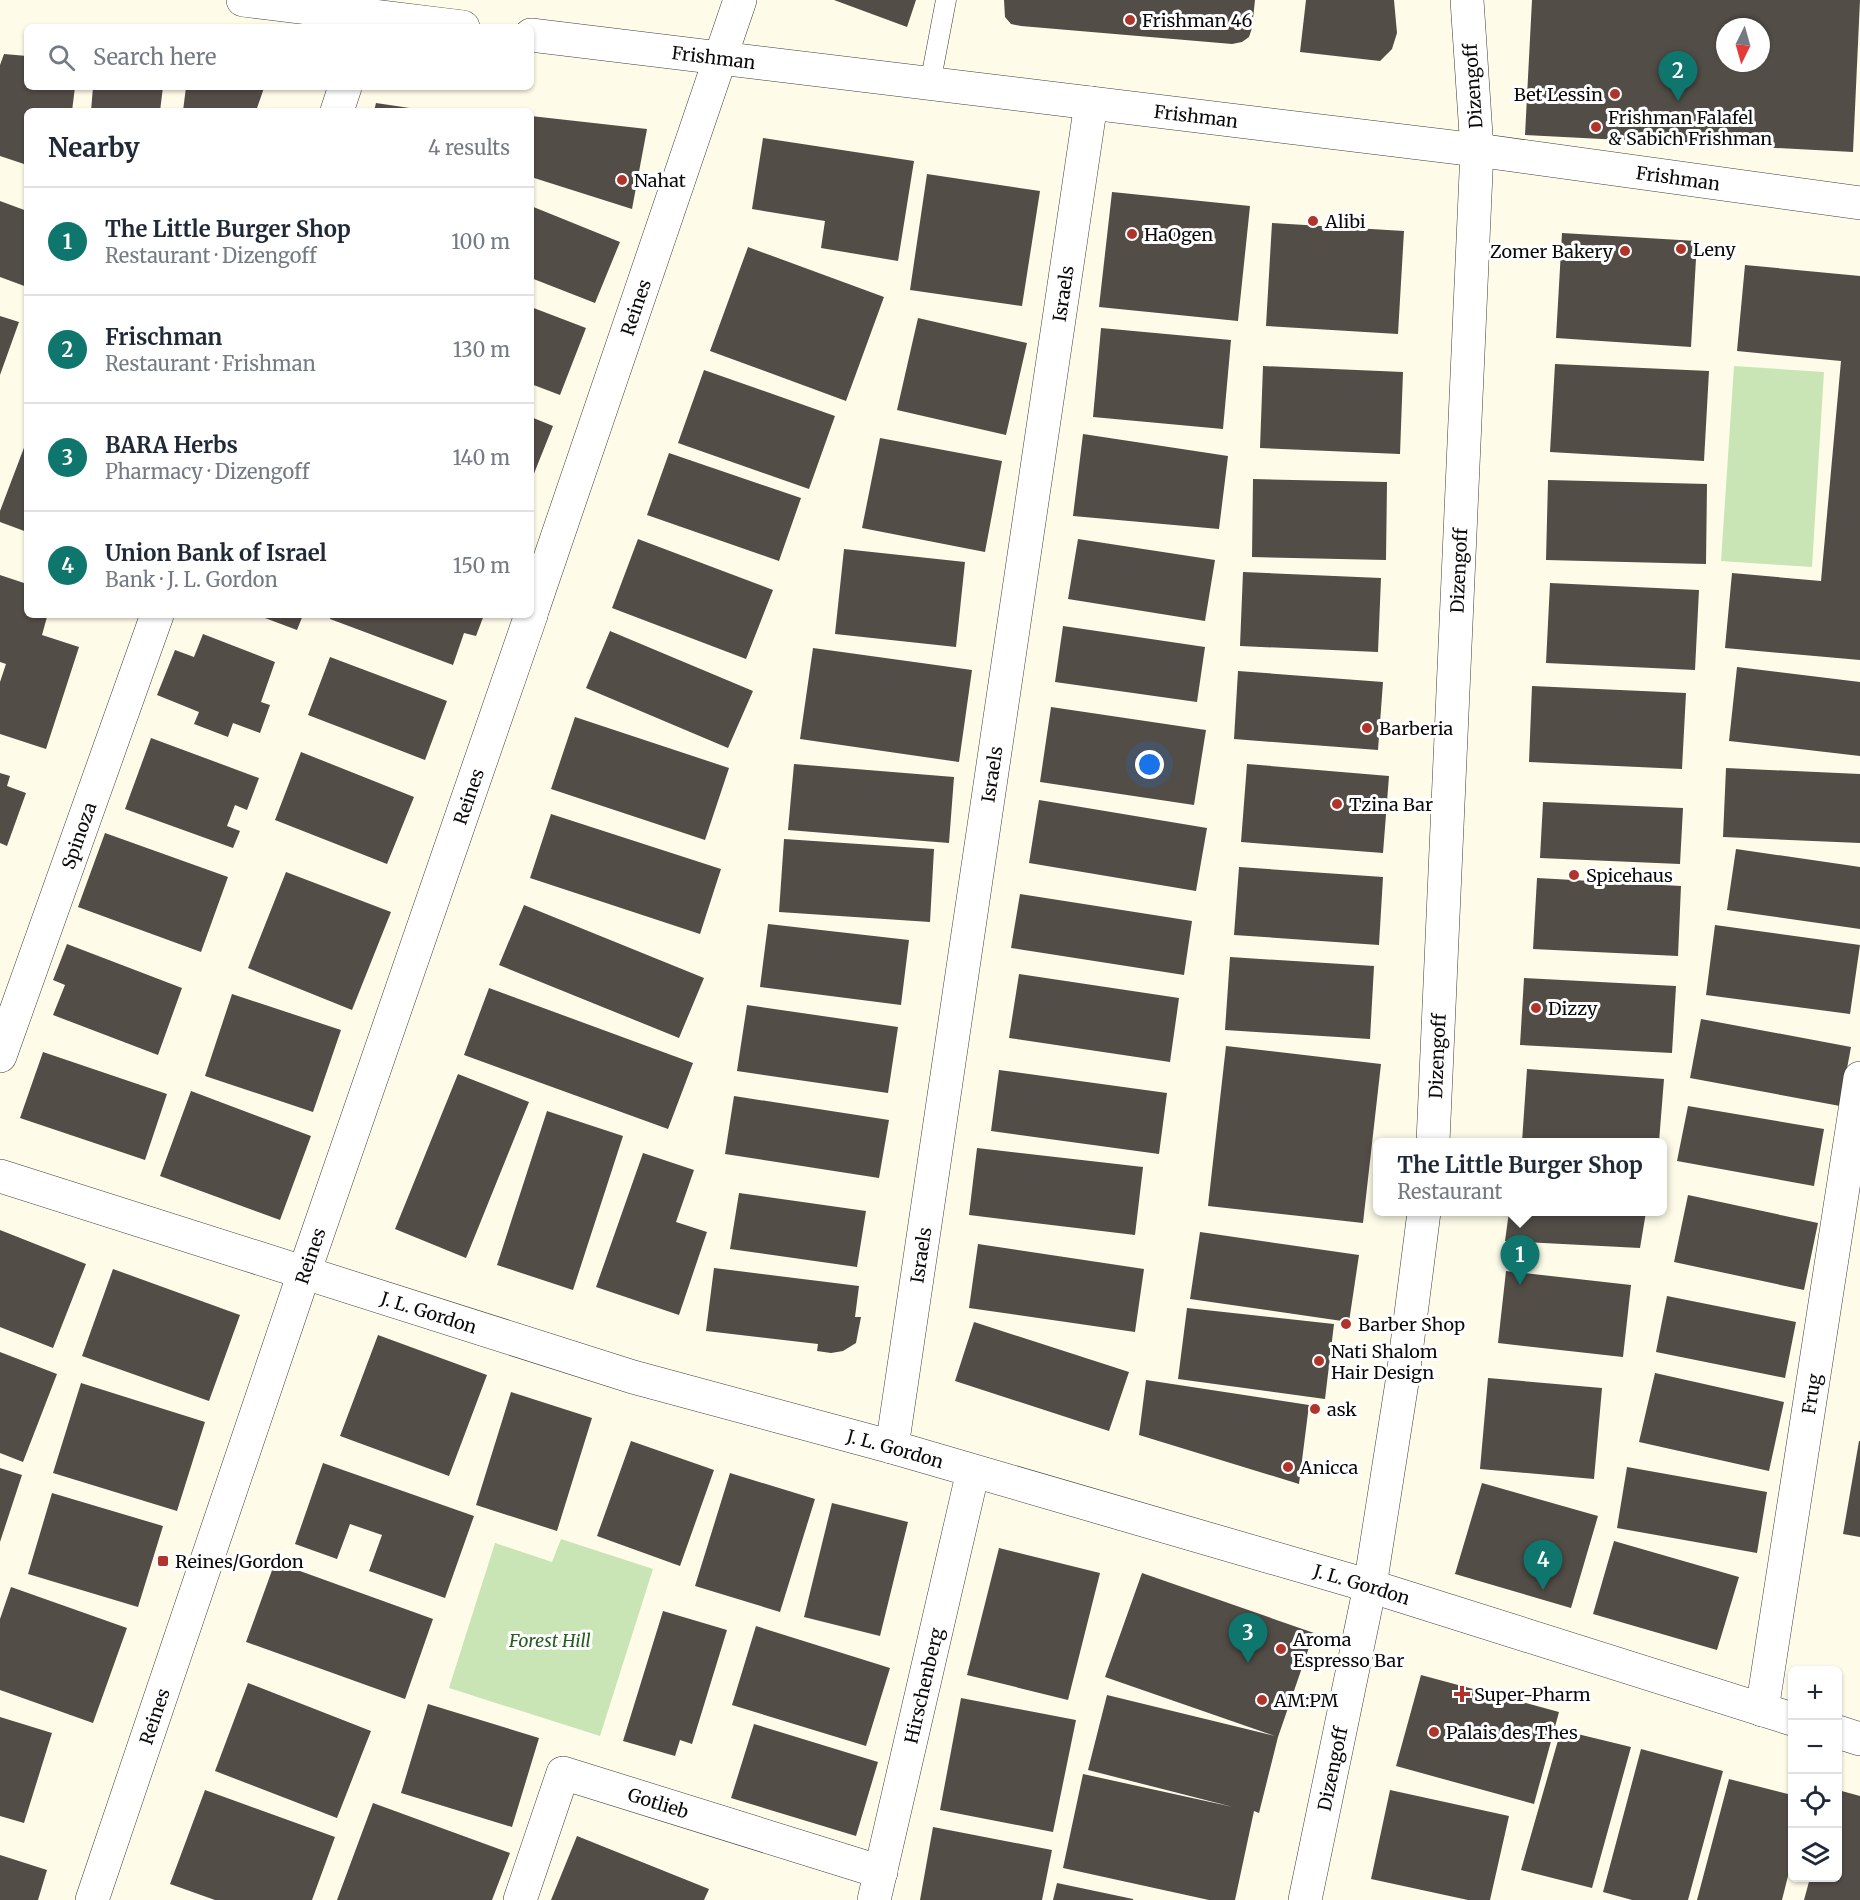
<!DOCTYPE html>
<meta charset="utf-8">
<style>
body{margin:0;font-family:Merriweather,serif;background:#f2f2f3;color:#1f2937}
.controls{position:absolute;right:18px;bottom:18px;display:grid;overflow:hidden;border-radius:9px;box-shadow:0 2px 4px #0004}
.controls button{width:54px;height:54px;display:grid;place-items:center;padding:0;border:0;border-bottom:2px solid #e0e1e3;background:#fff;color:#1f2937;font:30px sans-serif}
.compass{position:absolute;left:1716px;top:18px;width:54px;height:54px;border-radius:50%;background:#fff;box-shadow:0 2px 4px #0004;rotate:185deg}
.you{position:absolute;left:1150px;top:765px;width:21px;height:21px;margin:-15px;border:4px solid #fff;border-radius:50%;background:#1a73e8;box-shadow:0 0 0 9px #1a73e833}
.badge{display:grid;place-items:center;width:39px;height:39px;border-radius:50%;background:#0f766e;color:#fff;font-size:20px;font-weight:700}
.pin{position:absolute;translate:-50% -50px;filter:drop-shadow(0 2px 3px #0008)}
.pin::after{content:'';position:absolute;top:32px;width:21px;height:18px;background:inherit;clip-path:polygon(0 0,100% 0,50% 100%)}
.popup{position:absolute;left:1373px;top:1138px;width:294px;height:78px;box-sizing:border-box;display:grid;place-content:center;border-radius:9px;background:#fff;filter:drop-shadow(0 2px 4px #0005);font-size:20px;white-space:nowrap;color:#747a83}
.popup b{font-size:22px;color:#1f2937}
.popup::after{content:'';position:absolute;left:50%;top:100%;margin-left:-12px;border:12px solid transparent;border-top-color:#fff}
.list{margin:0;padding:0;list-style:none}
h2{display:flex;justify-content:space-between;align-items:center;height:78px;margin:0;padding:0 24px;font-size:26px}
h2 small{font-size:20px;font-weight:400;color:#747a83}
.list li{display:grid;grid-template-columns:39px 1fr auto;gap:18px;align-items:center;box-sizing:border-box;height:108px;padding:0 24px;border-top:2px solid #e0e1e3}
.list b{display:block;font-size:22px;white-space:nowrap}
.list p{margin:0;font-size:20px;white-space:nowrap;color:#747a83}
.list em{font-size:20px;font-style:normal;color:#747a83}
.icon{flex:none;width:33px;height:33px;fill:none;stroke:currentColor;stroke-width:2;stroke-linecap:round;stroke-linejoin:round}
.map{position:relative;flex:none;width:1860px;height:1900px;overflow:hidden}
.search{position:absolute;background:#fff;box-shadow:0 2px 4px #0004;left:24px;top:24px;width:510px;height:66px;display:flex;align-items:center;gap:15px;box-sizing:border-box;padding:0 21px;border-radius:9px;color:#747a83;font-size:22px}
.panel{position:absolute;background:#fff;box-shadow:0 2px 4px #0004;left:24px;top:108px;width:510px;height:510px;border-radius:9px}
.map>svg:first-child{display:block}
.green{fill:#c9e5b6}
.building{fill:#524d47;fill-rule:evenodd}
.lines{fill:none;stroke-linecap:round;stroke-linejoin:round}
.service-casing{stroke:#3d3d3d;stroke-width:21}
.minor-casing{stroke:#3d3d3d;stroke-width:34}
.tertiary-casing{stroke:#3d3d3d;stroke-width:34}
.service{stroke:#fff;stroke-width:20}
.minor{stroke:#fff;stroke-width:33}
.tertiary{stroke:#fff;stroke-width:33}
.poi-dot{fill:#b0342c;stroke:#fff;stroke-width:2}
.labels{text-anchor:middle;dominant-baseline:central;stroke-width:6;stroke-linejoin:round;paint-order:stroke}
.poi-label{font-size:18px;fill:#0a0a0a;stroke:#fff;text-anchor:start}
.street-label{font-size:18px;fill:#0a0a0a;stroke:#fff}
.park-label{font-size:18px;font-style:italic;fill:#265d20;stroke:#fff}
</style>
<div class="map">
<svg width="1860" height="1900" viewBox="0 0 1860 1900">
<rect width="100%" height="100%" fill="#fefce9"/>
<path class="green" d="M1734 366 1824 372 1812 567 1721 561Z
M561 1539 653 1569 600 1736 449 1688 495 1543 552 1562Z"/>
<path class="building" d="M834 0H916L907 27Z
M1004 0H1255L1252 28 1249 37 1242 42 1232 44 1021 26 1011 24 1005 17Z
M1306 0H1394L1397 33 1392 49 1380 61 1300 52Z
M1532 0H1860L1853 152 1525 135ZM1725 27H1761V63H1725Z
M4 54 27 56V87H75L72 111H27V165L0 156V65Z
M93 87H163L160 111H91Z
M186 87H259L264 88 256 111H183Z
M376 103 423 110V111H374Z
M531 116 647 129 632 209 531 177Z
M763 138 914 161 898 261 821 248 825 221 752 209Z
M927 174 1040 191 1022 306 910 290Z
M1112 192 1250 206 1238 321 1099 307Z
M0 201 27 211V287L0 277Z
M531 206 620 242 595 303 531 278Z
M1272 223 1404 231 1398 334 1266 326Z
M1562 233 1697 241 1691 347 1556 338Z
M748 247 884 297 846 401 710 351Z
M1745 265 1860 276V660L1725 648 1732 573 1821 581 1841 361 1737 351Z
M531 307 586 328 560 395 531 384Z
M0 316 19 322 0 375Z
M918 318 1027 343 1006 435 897 410Z
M1101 328 1231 340 1223 429 1093 417Z
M1555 364 1709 371 1704 461 1550 452Z
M1263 366 1403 372 1400 454 1260 448Z
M704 370 835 416 809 489 678 443Z
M531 417 553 426 531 481Z
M1083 434 1228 456 1219 529 1073 516Z
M880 438 1002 461 985 552 862 528Z
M25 445H27V532L0 522V511Z
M669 453 801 498 779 561 647 515Z
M1253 479 1387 482 1386 560 1252 557Z
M1548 480 1707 484 1706 564 1546 560Z
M638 539 773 590 746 659 612 608Z
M1078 539 1215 560 1205 621 1068 599Z
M844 549 965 562 956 647 835 634Z
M1243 572 1381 578 1378 652 1240 646Z
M0 575 27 584V599L24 609 27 611V615L47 617 42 635 79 647 46 749 0 734V682L6 664 0 662Z
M1550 583 1699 590 1695 670 1546 663Z
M257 615H303L297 630Z
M331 615H484L476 636 464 633 453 665 330 619Z
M1063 626 1205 647 1197 702 1055 682Z
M610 631 753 691 728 748 586 688Z
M203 634 275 662 261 702 270 705 260 733 233 723 228 737 194 724 199 712 157 695 175 650 194 657Z
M813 648 972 670 959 762 800 739Z
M330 657 447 701 425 760 308 715Z
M1737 667 1860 682V756L1729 741Z
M1238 671 1383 682 1378 750 1234 739Z
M1532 686 1686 693 1682 769 1529 762Z
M1051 707 1206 730 1194 805 1040 782Z
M575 717 729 768 705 840 551 789Z
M151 738 259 778 247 810 235 805 227 826 240 831 233 848 125 809Z
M301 752 414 797 387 864 275 820Z
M794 764 954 777 949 843 788 830Z
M1247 764 1389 776 1383 853 1241 842Z
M1726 768 1860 774V843L1723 837Z
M0 773 10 776 7 786 26 793 7 846 0 843Z
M1039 800 1207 828 1196 891 1029 863Z
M1543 802 1683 808 1680 864 1540 858Z
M551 814 721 869 700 934 530 878Z
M105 833 228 877 201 952 78 907Z
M784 839 934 849 930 922 779 912Z
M1736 849 1860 867V929L1727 910Z
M1239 867 1383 877 1379 945 1234 935Z
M286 872 391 912 352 1010 248 968Z
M1537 878 1681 886 1678 956 1533 949Z
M1020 894 1192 921 1184 975 1011 948Z
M524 905 704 978 679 1038 499 965Z
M768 924 909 940 901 1005 760 987Z
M1715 925 1860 945 1850 1014 1706 995Z
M67 944 182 988 158 1055 53 1015 65 985 53 980Z
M1230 957 1374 966 1370 1039 1225 1030Z
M1019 974 1179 998 1170 1062 1009 1038Z
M1524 978 1676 986 1672 1053 1520 1045Z
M489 988 693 1063 668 1129 464 1055Z
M232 994 341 1030 313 1112 205 1076Z
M747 1005 898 1027 888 1093 737 1071Z
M1701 1019 1851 1047 1840 1106 1690 1078Z
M1226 1046 1381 1064 1363 1223 1208 1206Z
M43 1052 167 1094 145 1160 20 1118Z
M1527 1069 1664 1079 1659 1142H1522Z
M999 1070 1167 1093 1159 1154 991 1131Z
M458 1074 529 1102 466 1258 395 1229Z
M191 1091 311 1136 280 1220 160 1176Z
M734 1096 889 1120 879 1178 725 1154Z
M1688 1106 1824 1129 1814 1186 1677 1161Z
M547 1111 623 1136 573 1290 497 1265Z
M977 1148 1143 1167 1135 1235 969 1215Z
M643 1153 694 1170 676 1222 707 1232 679 1315 596 1287Z
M739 1193 866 1211 857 1267 730 1249Z
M1688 1195 1818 1223 1804 1290 1674 1262Z
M1509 1212H1646L1640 1248 1505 1241Z
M0 1230 86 1264 53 1348 0 1327Z
M1200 1232 1359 1255 1349 1322 1190 1299Z
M978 1244 1144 1269 1135 1332 969 1308Z
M714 1268 859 1286 855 1317H861L856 1343 843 1351 831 1353 817 1351 818 1344 706 1331Z
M113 1269 240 1315 209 1401 82 1356Z
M1506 1271 1631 1285 1623 1357 1498 1343Z
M1667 1296 1796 1322 1785 1378 1656 1352Z
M1187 1308 1334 1324 1325 1399 1178 1379Z
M974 1322 1129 1372 1109 1431 955 1381Z
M378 1335 487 1375 449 1476 340 1436Z
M0 1352 57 1374 23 1462 0 1453Z
M1655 1373 1784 1402 1769 1471 1639 1442Z
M1488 1378 1602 1388 1594 1479 1480 1469Z
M1146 1380 1309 1405 1299 1484 1139 1435Z
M81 1383 205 1422 177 1511 53 1473Z
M511 1392 592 1418 557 1531 476 1505Z
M631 1441 714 1470 680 1566 597 1536Z
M1859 1441H1860V1537L1843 1534Z
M323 1463 474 1516 445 1598 369 1571 382 1535 350 1524 337 1559 295 1544Z
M1627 1467 1767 1492 1757 1553 1617 1528Z
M0 1468 22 1475 0 1542Z
M730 1473 815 1499 780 1612 695 1586Z
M1482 1483 1598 1516 1571 1608 1455 1574Z
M52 1493 163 1526 138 1607 28 1574Z
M832 1503 908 1522 880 1636 804 1617Z
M1614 1541 1739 1577 1717 1650 1593 1614Z
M999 1548 1100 1573 1068 1700 967 1675Z
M275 1562 433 1619 405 1699 246 1642Z
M1142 1573 1314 1633 1278 1737 1259 1813 1254 1811 1235 1900H1209L1063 1868 1083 1774 1233 1807 1088 1770 1107 1695 1275 1736 1105 1677Z
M11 1587 127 1628 93 1723 0 1690V1619Z
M663 1611 727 1630 692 1744 680 1740 675 1756 623 1741Z
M756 1626 890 1668 866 1746 732 1705Z
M1421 1675 1559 1712 1534 1804 1396 1766Z
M248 1683 371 1731 337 1818 215 1771Z
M961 1698 1076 1720 1053 1832 940 1810Z
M428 1704 539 1738 512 1827 401 1793Z
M0 1717 52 1733 24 1823 0 1816Z
M754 1724 878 1762 856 1836 731 1798Z
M1561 1730 1631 1747 1592 1888 1521 1870Z
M1641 1749 1723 1771 1688 1900H1632L1603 1892Z
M1729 1779 1792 1795V1860L1782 1900H1697Z
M205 1790 335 1837 312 1900H215L170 1884Z
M1390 1790 1509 1816 1490 1900H1468L1371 1879Z
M1838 1790 1860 1796V1900H1804L1810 1878H1838Z
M373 1803 510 1853 492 1900H337Z
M933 1827 1052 1850 1042 1900H920Z
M577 1836 709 1889 704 1900H551Z
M0 1855 47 1870 38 1900H0Z
M1057 1883 1133 1899V1900H1053Z"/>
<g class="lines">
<g class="service-casing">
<path id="service" d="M930 84 946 0"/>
</g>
<g class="minor-casing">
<g id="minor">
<path d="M337 111 345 87"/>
<path id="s1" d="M0 1056 157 615"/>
<path id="s2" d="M892 1447 1091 103"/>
<path id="s3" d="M1762 1710 1860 1078"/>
<path id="s4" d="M520 1900 563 1773 881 1872"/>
<path id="s5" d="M874 1900 973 1471"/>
</g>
</g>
<g class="tertiary-casing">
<g id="tertiary">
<path d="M243 0 463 27"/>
<path id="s6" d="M531 35 1477 150 1860 203"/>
<path id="s7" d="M531 614 740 0"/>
<path id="s8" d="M1433 1142 1477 150 1467 0"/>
<path id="s9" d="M0 1176 633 1377 892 1447 1370 1586 1792 1719"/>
<path d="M1838 1732 1860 1739"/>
<path id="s10" d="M92 1900 304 1273 531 615"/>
<path id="s11" d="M1305 1900 1370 1586 1403 1376 1424 1212"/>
</g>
</g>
<use href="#service" class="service"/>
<use href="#minor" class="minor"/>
<use href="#tertiary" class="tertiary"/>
</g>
<g class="poi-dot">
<circle cx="1130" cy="20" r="6"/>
<circle cx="1615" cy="94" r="6"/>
<circle cx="1596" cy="127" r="6"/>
<circle cx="622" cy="180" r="6"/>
<circle cx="1313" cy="221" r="6"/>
<circle cx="1132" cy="234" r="6"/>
<circle cx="1681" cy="249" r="6"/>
<circle cx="1625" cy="251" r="6"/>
<circle cx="1367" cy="728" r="6"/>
<circle cx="1337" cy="804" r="6"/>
<circle cx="1574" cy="875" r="6"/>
<circle cx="1536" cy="1008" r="6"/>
<circle cx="1346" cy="1324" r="6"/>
<circle cx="1319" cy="1361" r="6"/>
<circle cx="1315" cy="1409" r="6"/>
<circle cx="1288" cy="1467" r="6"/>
<rect x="157" y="1555" width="12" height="12" rx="3"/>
<circle cx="1281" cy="1649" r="6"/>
<path d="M1459 1685h6v6h6v6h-6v6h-6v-6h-6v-6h6z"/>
<circle cx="1262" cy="1700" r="6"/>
<circle cx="1434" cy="1732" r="6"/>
</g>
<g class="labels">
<g class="poi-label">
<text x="1142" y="20">Frishman 46</text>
<text x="1603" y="94" text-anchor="end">Bet Lessin</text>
<text x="1608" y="117">Frishman Falafel<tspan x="1608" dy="21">&amp; Sabich Frishman</tspan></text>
<text x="634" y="180">Nahat</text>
<text x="1325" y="221">Alibi</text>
<text x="1144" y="234">HaOgen</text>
<text x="1693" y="249">Leny</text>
<text x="1613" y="251" text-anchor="end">Zomer Bakery</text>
<text x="1379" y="728">Barberia</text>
<text x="1349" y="804">Tzina Bar</text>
<text x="1586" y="875">Spicehaus</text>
<text x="1548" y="1008">Dizzy</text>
<text x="1358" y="1324">Barber Shop</text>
<text x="1331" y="1351">Nati Shalom<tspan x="1331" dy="21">Hair Design</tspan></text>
<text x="1327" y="1409">ask</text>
<text x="1300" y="1467">Anicca</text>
<text x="175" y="1561">Reines/Gordon</text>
<text x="1293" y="1639">Aroma<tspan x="1293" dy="21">Espresso Bar</tspan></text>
<text x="1474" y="1694">Super-Pharm</text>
<text x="1274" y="1700">AM:PM</text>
<text x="1446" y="1732">Palais des Thes</text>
</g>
<g class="street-label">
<text stroke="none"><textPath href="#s6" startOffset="184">Frishman</textPath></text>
<text transform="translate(1473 86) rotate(-94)">Dizengoff</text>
<text stroke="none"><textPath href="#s6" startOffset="670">Frishman</textPath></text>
<text stroke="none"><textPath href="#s6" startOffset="1156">Frishman</textPath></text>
<text stroke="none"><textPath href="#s2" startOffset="1166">Israels</textPath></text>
<text stroke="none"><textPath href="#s7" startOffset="324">Reines</textPath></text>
<text stroke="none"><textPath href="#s8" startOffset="572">Dizengoff</textPath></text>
<text stroke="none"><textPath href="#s2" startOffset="680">Israels</textPath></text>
<text stroke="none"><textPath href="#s10" startOffset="1166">Reines</textPath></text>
<text stroke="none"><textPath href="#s1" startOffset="234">Spinoza</textPath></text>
<text stroke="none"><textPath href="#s8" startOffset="86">Dizengoff</textPath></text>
<text stroke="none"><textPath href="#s2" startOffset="194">Israels</textPath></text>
<text stroke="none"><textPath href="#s10" startOffset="680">Reines</textPath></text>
<text stroke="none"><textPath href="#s9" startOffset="450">J. L. Gordon</textPath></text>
<text stroke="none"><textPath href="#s3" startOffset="320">Frug</textPath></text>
<text stroke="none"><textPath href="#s9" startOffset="936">J. L. Gordon</textPath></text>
<text stroke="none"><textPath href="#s9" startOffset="1422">J. L. Gordon</textPath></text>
<text stroke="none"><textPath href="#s5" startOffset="220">Hirschenberg</textPath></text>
<text stroke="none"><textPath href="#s10" startOffset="194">Reines</textPath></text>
<text stroke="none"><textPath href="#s11" startOffset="134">Dizengoff</textPath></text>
<text stroke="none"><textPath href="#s4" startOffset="234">Gotlieb</textPath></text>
</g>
<g class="park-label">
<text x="550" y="1640">Forest Hill</text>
</g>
</g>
</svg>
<div class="controls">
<button>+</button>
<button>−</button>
<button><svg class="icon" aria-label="locate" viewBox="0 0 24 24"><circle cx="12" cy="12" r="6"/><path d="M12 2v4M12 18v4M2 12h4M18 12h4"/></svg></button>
<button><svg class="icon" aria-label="layers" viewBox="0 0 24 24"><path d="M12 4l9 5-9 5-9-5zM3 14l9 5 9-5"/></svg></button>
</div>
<svg class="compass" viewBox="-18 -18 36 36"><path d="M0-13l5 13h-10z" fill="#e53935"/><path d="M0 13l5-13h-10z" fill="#747a83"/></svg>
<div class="you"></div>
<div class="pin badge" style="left:1520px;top:1285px">1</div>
<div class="popup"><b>The Little Burger Shop</b>Restaurant</div>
<div class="pin badge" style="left:1678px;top:101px">2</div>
<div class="pin badge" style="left:1248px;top:1663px">3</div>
<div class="pin badge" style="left:1543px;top:1590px">4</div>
<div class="search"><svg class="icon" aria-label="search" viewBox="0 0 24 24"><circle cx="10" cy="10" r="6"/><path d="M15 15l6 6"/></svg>Search here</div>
<section class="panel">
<h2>Nearby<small>4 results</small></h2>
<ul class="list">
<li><span class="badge">1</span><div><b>The Little Burger Shop</b><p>Restaurant · Dizengoff</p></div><em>100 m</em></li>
<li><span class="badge">2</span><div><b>Frischman</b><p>Restaurant · Frishman</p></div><em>130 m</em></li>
<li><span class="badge">3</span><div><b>BARA Herbs</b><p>Pharmacy · Dizengoff</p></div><em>140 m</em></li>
<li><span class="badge">4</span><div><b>Union Bank of Israel</b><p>Bank · J. L. Gordon</p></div><em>150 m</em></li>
</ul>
</section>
</div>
